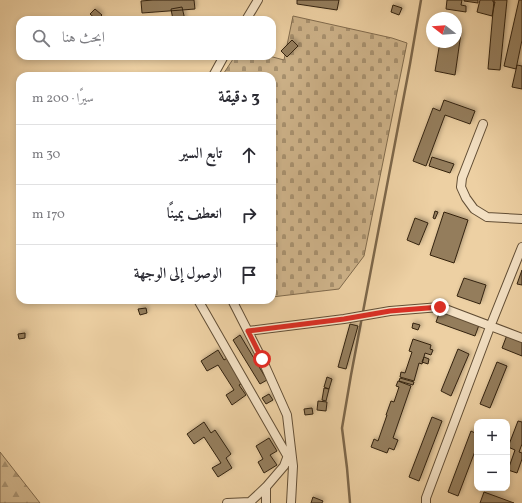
<!DOCTYPE html>
<html lang="ar">
<meta charset="utf-8">
<style>
body{margin:0;font-family:Vollkorn,Amiri,serif;background:#f2f2f3;color:#2b2b33;direction:rtl}
.controls{position:absolute;right:12px;bottom:12px;display:grid;overflow:hidden;border-radius:8px;box-shadow:0 2px 6px #0003}
.controls button{width:36px;height:36px;display:grid;place-items:center;padding:0;border:0;border-bottom:1px solid #e1e1e2;background:#fff;color:#2b2b33;font:20px sans-serif}
.compass{position:absolute;left:426px;top:12px;width:36px;height:36px;border-radius:50%;background:#fff;box-shadow:0 2px 6px #0003;rotate:287deg}
.stop{position:absolute;width:12px;height:12px;margin:-9px;border:3px solid #d93025;border-radius:50%;background:#fff}
.stop.end{background:#d93025;border-color:#fff;box-shadow:0 1px 4px #0008}
.list{margin:0;padding:0;list-style:none}
h2{display:flex;justify-content:space-between;align-items:center;height:52px;margin:0;padding:0 16px;font-size:17px}
h2 small{font-size:13px;font-weight:400;color:#7c7c81}
.list li{display:grid;grid-template-columns:26px 1fr auto;gap:12px;align-items:center;box-sizing:border-box;height:60px;padding:0 16px;border-top:1px solid #e1e1e2}
.list b{display:block;font-size:15px;white-space:nowrap}
.list em{font-size:13px;font-style:normal;color:#7c7c81}
.icon{flex:none;width:22px;height:22px;fill:none;stroke:currentColor;stroke-width:2;stroke-linecap:round;stroke-linejoin:round}
.map{position:relative;flex:none;width:522px;height:503px;overflow:hidden;direction:ltr}
.search{position:absolute;background:#fff;box-shadow:0 2px 6px #0003;left:16px;top:16px;width:260px;height:44px;display:flex;align-items:center;gap:10px;box-sizing:border-box;padding:0 14px;border-radius:12px;color:#7c7c81;font-size:15px}
.panel{position:absolute;background:#fff;box-shadow:0 2px 6px #0003;left:16px;top:72px;width:260px;height:232px;border-radius:12px;direction:rtl}
.map>svg:first-child{display:block}
.forest{fill:url(#forest-firs);stroke:#816b4d}
.cemetery{fill:url(#cemetery-stones);stroke:#816b4d}
.lines{fill:none;stroke-linecap:round;stroke-linejoin:round}
.stream{stroke:#7d674a;stroke-width:2.5}
.building{fill:#947d5c;stroke:#342310;filter:url(#shadow)}
.minor-casing{stroke:#624e35;stroke-width:10}
.minor{stroke:#f3e0c3;stroke-width:8}
.route{stroke:#d93025;stroke-width:5}
</style>
<div class="map">
<svg width="522" height="503" viewBox="0 0 522 503">
<defs>
<pattern id="forest-firs" width="22" height="20" patternUnits="userSpaceOnUse"><rect width="22" height="20" fill="#ceb38a"/><path d="M5 1l3.5 6h-7zM16 11l3.5 6h-7z" fill="#a8916f"/></pattern>
<pattern id="cemetery-stones" width="16" height="16" patternUnits="userSpaceOnUse"><rect width="16" height="16" fill="#ceb38a"/><path d="M2 7V4a2 2 0 0 1 4 0v3zM10 15v-3a2 2 0 0 1 4 0v3z" fill="#a8916f"/></pattern>
<filter id="shadow"><feDropShadow dx="2" dy="-2" stdDeviation="2" flood-color="#0004"/></filter>
</defs>
<rect width="100%" height="100%" fill="#edd0a3"/>
<filter id="stains"><feTurbulence type="fractalNoise" baseFrequency=".005" numOctaves="4"/><feColorMatrix values="0 0 0 0 .2 0 0 0 0 .09 0 0 0 0 .02 0 0 0 .5 -.17"/></filter>
<radialGradient id="worn" r=".72"><stop offset=".6" stop-color="#630" stop-opacity="0"/><stop offset="1" stop-color="#630" stop-opacity=".3"/></radialGradient>
<path class="forest" d="M0 452 40 503H0Z"/>
<path class="cemetery" d="M293 16 392 38 407 43 364 256 339 289 272 297V76H222L235 56H269L284 60Z"/>
<g class="lines">
<path class="stream" d="M350 503 347 468 342 428 351 375 410 64 421 0"/>
</g>
<path class="building" d="M153 0H194L195 9 142 13 141 1Z
M297 0H339L337 10 297 4Z
M447 0H462L461 5 466 6V12L446 9Z
M464 0H478V3L464 1Z
M480 0H493V2H495L492 16 477 12Z
M494 0H507L500 70 488 69Z
M519 0H522V40L516 69 504 66Z
M393 5 402 8 399 15 391 12Z
M182 7 185 20H173L171 9Z
M95 9 102 15 97 20 90 14Z
M456 32 461 33 455 75 435 71 440 42H456Z
M292 40 298 46 287 57 281 51Z
M517 65 522 66V89L512 87Z
M444 100 475 111 470 124 445 115 426 166 413 161 433 108 440 111Z
M432 157 454 164 450 173 429 166Z
M435 211 438 212 435 219 433 218Z
M444 212 468 220 454 263 430 255Z
M415 218 428 223 419 245 407 240Z
M522 270V285L517 284Z
M464 278 486 285 480 304 457 296Z
M146 308 147 313 140 315 138 309Z
M440 311 479 325 475 336 436 322Z
M413 323 420 325 418 330 412 328Z
M350 324 358 326 346 369 338 367Z
M25 333V338L19 339 18 334Z
M240 335 267 380 260 384 233 340Z
M507 335 522 341V356L502 348Z
M413 339 431 345 430 349 433 350 431 355 425 353 422 364 419 363 414 381 400 377 401 372 405 373 412 352 409 351Z
M458 349 469 354 451 396 441 391Z
M218 350 224 360 229 357 244 382 239 385 246 395 232 405 226 395 234 390 218 365 207 371 201 361Z
M424 357 429 359 428 364 422 362Z
M497 362 507 366 490 408 480 404Z
M327 377 332 379 329 389 324 387Z
M400 378 414 382 413 385 399 381Z
M398 381 411 386 393 438 398 440 394 450 389 448 387 453 371 447 374 439 378 441 387 415H386L391 401 394 402 399 387 396 386Z
M324 388 329 389 326 401 322 400Z
M269 394 273 400 266 404 262 398Z
M318 401 327 402 326 411 317 410Z
M312 408 313 414 305 415 304 409Z
M432 417 442 421 419 481 409 477Z
M518 421 522 422V444L519 452 522 453V459L517 473 508 470 515 450 508 447Z
M204 422 211 433 215 430 231 454 226 458 232 468 218 477 212 468 221 463 204 437 194 444 187 434Z
M471 431 477 434V446L458 496 448 492Z
M269 438 277 451 270 455 277 465 264 473 258 462 263 459 256 446Z
M484 492 514 503H480Z
M313 497 323 501 322 503H311Z"/>
<g class="lines">
<g class="minor-casing">
<path id="minor" d="M246 20 258 0
M213 76 224 56
M483 124 462 178 461 187 466 198 474 209 487 217 522 219
M198 300 292 464
M232 300 262 359 287 415 293 466 291 503
M248 331 344 319 390 311 440 307 522 338
M266 487V503
M227 503 250 502 266 487 284 466 287 458
M426 503V498L490 327 522 247"/>
</g>
<use href="#minor" class="minor"/>
</g>
<g class="lines">
<path class="route" d="M262 359 248 331 344 319 390 311 440 307"/>
</g>
<rect width="100%" height="100%" filter="url(#stains)"/>
<rect width="100%" height="100%" fill="url(#worn)"/>
</svg>
<div class="controls">
<button>+</button>
<button>−</button>
</div>
<svg class="compass" viewBox="-18 -18 36 36"><path d="M0-13l5 13h-10z" fill="#e53935"/><path d="M0 13l5-13h-10z" fill="#7c7c81"/></svg>
<div class="stop" style="left:262px;top:359px"></div>
<div class="stop end" style="left:440px;top:307px"></div>
<div class="search"><svg class="icon" aria-label="search" viewBox="0 0 24 24"><circle cx="10" cy="10" r="6"/><path d="M15 15l6 6"/></svg>ابحث هنا</div>
<section class="panel">
<h2>3 دقيقة<small>سيرًا · 200 m</small></h2>
<ul class="list">
<li><svg class="icon" aria-label="ahead" viewBox="0 0 24 24"><path d="M12 20V5M6 11l6-6 6 6"/></svg><div><b>تابع السير</b></div><em>30 m</em></li>
<li><svg class="icon" aria-label="right" viewBox="0 0 24 24"><path d="M7 20v-9h11M14 6l5 5-5 5"/></svg><div><b>انعطف يمينًا</b></div><em>170 m</em></li>
<li><svg class="icon" aria-label="arrive" viewBox="0 0 24 24"><path d="M6 21V4h12l-3 4 3 4H6"/></svg><div><b>الوصول إلى الوجهة</b></div></li>
</ul>
</section>
</div>
